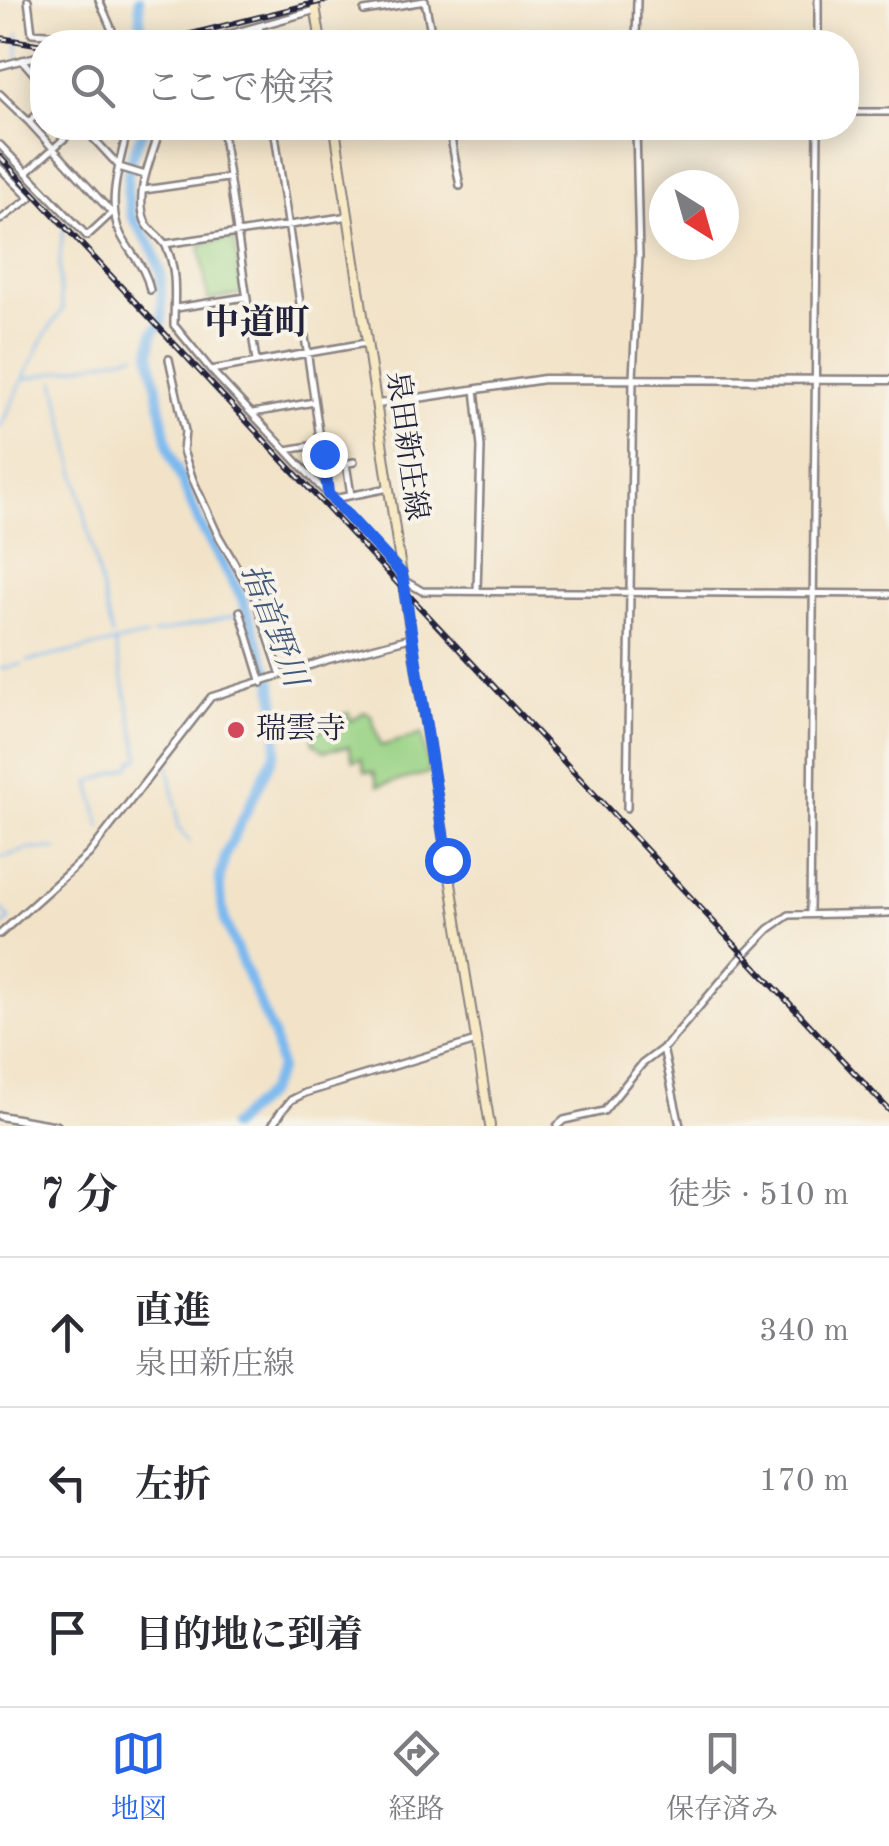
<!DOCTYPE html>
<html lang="ja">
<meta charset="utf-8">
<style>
body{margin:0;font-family:"Old Standard TT","Noto Serif JP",serif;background:#f7f7f7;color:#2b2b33}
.compass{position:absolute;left:649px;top:170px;width:90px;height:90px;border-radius:50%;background:#fff;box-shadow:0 5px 25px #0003;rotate:143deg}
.stop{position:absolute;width:30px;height:30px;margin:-22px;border:8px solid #2563eb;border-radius:50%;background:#fff}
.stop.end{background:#2563eb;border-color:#fff;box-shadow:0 2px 10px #0008}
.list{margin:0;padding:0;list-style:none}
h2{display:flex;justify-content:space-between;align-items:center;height:130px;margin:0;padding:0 40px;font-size:42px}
h2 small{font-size:32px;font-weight:400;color:#7c7c81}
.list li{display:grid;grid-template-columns:65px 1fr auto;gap:30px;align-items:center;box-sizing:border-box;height:150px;padding:0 40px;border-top:2px solid #e1e1e2}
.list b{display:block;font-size:38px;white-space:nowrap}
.list p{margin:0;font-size:32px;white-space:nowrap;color:#7c7c81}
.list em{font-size:32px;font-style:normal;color:#7c7c81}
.icon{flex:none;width:55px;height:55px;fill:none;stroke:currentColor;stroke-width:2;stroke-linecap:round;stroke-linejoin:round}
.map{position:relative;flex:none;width:889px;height:1126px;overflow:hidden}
.search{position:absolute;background:#fff;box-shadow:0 5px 25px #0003;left:30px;right:30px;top:30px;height:110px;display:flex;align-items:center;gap:25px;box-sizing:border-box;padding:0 35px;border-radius:40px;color:#7c7c81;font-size:38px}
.sheet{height:580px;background:#fff}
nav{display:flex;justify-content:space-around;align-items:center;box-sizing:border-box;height:140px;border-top:2px solid #e1e1e2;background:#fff;font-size:28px;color:#7c7c81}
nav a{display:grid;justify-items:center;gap:5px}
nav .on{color:#2563eb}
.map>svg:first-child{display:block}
.green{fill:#9ad385;stroke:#5e7a60;stroke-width:2.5}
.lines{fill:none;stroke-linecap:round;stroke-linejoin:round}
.stream{stroke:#7cb9ef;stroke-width:2.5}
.river{stroke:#7cb9ef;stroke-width:10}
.minor-casing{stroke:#8a8282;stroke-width:10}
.tertiary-casing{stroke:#8a8282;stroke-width:11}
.secondary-casing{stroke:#8a8282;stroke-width:12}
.minor{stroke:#fff;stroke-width:5}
.tertiary{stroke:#fff;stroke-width:6}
.secondary{stroke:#f6e9c3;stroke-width:8}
.rail-casing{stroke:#22223b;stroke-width:6}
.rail{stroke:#f7f3e8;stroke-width:2.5;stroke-dasharray:8;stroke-linecap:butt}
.route{stroke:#2563eb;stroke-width:12}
.poi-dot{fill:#d1495b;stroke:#f7f3e8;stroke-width:4}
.labels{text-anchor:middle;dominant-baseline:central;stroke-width:8;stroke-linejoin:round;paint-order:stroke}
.street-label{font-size:30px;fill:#22223b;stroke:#f7f3e8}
.poi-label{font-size:30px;fill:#22223b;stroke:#f7f3e8;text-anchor:start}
.water-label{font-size:32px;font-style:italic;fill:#42577a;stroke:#f7f3e8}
.quarter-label{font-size:35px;font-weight:bold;fill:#22223b;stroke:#f7f3e8}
</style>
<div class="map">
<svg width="889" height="1126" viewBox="0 0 889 1126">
<rect width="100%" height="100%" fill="#f7f3e8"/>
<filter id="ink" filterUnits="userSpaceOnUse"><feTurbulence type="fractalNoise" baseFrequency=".01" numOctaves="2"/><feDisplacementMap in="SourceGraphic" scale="20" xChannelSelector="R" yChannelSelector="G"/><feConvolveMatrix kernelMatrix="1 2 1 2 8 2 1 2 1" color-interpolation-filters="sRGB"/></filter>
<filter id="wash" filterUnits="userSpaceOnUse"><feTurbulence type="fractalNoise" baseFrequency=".0048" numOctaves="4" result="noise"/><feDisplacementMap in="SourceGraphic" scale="40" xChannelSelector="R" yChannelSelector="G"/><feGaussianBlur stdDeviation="2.25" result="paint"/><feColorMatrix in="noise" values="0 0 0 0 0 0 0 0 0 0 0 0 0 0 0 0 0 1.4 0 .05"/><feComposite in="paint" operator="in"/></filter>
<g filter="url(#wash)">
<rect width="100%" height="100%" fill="#f2e3c8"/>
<path class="green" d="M234 238 243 294 208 300 200 244Z
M364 712 371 715 381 746 422 734 429 773 378 786 374 772H365L361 759 353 761 349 746 324 751 314 743 312 732 330 728 329 718 349 713 351 721Z"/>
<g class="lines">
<path class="stream" d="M18 33V58
M25 379 136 354
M55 381 112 636
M0 427 46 333 63 309C57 290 59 240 67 220
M153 634 237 615
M28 661 146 636
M0 669 22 664
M167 760 176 805
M177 809 178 828 190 841
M101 827 90 782 130 767 133 761 140 758 115 644
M0 858 29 849H58
M0 907 10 919 0 928"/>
<path class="river" d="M139 0 142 42
M144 128 129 164 127 191 131 215 153 249 161 274 162 322 153 333 150 353 169 450 200 525 241 596 272 681 278 719 276 751 226 853 220 877V894L225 922 274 1037 280 1068 267 1094 231 1126"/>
</g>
</g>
<g filter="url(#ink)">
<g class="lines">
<g class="minor-casing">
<path id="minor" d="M28 0 32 33 107 38 112 30 99 0
M364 11 425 1 433 42
M259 26 262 42
M201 42 316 10
M636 42 637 0
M818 42V0
M22 60 42 83
M0 66 42 55
M0 94 29 122
M42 109 29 122 112 213
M846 112H889
M84 128 119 166
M128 128C121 159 105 204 121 235 131 255 146 267 150 290
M160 128C153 156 134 191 145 221 149 231 161 237 166 246 178 271 174 299 174 325L211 370 400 572
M222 128 256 361
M274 128 328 492
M449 128 460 186
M159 131 184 128
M0 145 87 236 114 211
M119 167 145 175
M0 168 30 198 0 220
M27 172 76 128
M144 190 227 178
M165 244 349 216
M176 308 246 297
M169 359 185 431 183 451 193 480 218 535 255 598 281 675
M211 370 366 343
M475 389 481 447 477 591
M253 413 314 402
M286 450 322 444
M346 464 351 495
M325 468 354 462
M333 499 389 488
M405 581 422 591 889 594
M240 611 262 683
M627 808 633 378 639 257 636 128
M810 912 818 128
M0 934 89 854 211 697 327 660 410 638
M663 1048 680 1126
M281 1112 291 1100 305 1093 476 1041
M557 1126 564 1120 604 1111 642 1064 666 1046 737 962 769 929 789 915 889 913"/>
</g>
<g class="tertiary-casing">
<path id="tertiary" d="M378 404 544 379 889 380
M0 1116 57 1126
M272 1126 281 1112"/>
</g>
<g class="secondary-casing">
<path id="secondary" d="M314 0 321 42
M335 128 408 616 490 1126"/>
</g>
<use href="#minor" class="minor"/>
<use href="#tertiary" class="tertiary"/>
<use href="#secondary" class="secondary"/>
<g class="rail-casing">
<path id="rail" d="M0 38 42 45
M159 42 327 0
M0 157 889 1110"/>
</g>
<use href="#rail" class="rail"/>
</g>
</g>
<g class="lines" filter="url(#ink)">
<path class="route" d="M324 454 328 494 402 574 447 860"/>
</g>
<circle class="poi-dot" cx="236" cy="730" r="10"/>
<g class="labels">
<g class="street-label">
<text transform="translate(406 446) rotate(82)">泉田新庄線</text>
</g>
<g class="poi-label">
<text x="256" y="730">瑞雲寺</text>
</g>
<g class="water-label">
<text transform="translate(272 626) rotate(69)">指首野川</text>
</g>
<g class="quarter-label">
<text x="257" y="324">中道町</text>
</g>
</g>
</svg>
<svg class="compass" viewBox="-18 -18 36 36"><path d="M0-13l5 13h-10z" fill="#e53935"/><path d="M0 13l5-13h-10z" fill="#7c7c81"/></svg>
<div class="stop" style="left:447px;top:860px"></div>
<div class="stop end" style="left:324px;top:454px"></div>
<div class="search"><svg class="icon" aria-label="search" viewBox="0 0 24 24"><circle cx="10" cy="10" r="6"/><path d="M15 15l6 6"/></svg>ここで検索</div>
</div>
<section class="sheet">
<h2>7 分<small>徒歩 · 510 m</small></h2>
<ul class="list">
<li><svg class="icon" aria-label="ahead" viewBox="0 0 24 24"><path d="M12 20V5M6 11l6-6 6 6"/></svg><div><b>直進</b><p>泉田新庄線</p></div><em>340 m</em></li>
<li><svg class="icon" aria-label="left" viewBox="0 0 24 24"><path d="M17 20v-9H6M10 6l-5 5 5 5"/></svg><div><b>左折</b></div><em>170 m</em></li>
<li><svg class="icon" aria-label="arrive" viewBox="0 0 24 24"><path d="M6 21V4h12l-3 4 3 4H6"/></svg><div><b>目的地に到着</b></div></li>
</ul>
</section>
<nav>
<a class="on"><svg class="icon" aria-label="map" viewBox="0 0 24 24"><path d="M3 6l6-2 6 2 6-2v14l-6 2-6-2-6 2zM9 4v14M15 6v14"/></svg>地図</a>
<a><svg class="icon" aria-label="directions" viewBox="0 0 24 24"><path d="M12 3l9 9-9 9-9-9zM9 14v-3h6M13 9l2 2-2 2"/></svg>経路</a>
<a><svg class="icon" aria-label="saved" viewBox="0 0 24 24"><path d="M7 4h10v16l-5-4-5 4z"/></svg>保存済み</a>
</nav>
